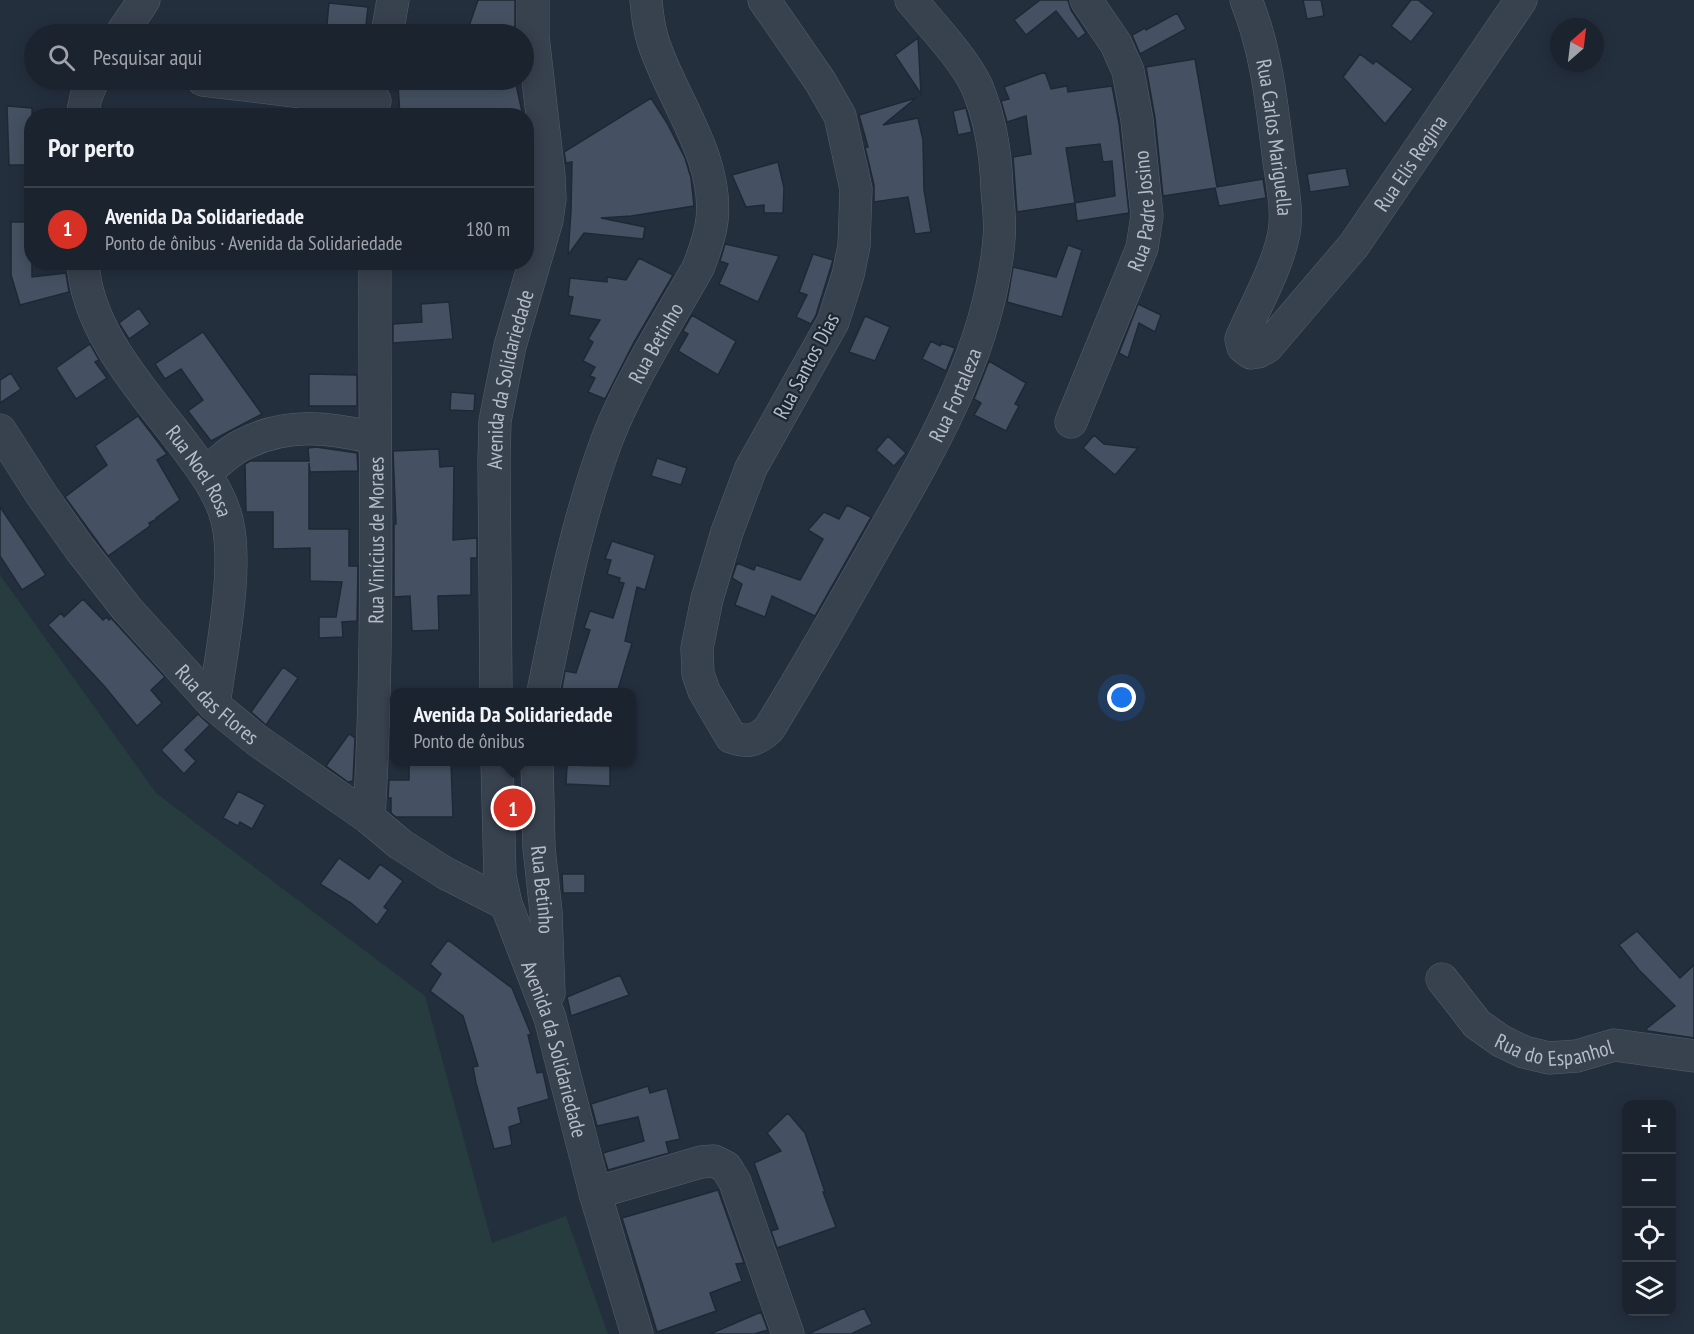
<!DOCTYPE html>
<html lang="pt">
<meta charset="utf-8">
<style>
body{margin:0;font-family:"PT Sans Narrow",sans-serif;background:#282f3a;color:#f1f3f6}
.controls{position:absolute;right:18px;bottom:18px;display:grid;overflow:hidden;border-radius:12px;box-shadow:0 3px 15px #0003}
.controls button{width:54px;height:54px;display:grid;place-items:center;padding:0;border:0;border-bottom:2px solid #39404a;background:#1b232e;color:#f1f3f6;font:30px sans-serif}
.compass{position:absolute;left:1550px;top:18px;width:54px;height:54px;border-radius:50%;background:#1b232e;box-shadow:0 3px 15px #0003;rotate:28deg}
.you{position:absolute;left:1122px;top:698px;width:21px;height:21px;margin:-15px;border:4px solid #fff;border-radius:50%;background:#1a73e8;box-shadow:0 0 0 9px #1a73e833}
.badge{display:grid;place-items:center;width:39px;height:39px;border-radius:50%;background:#d93025;color:#fff;font-size:20px;font-weight:700}
.pin{position:absolute;translate:-50% -50%;border:3px solid #fff;box-shadow:0 2px 6px #0006}
.popup{position:absolute;left:390px;top:688px;width:246px;height:78px;box-sizing:border-box;display:grid;place-content:center;border-radius:12px;background:#1b232e;filter:drop-shadow(0 2px 4px #0005);font-size:20px;white-space:nowrap;color:#a0a4aa}
.popup b{font-size:22px;color:#f1f3f6}
.popup::after{content:'';position:absolute;left:50%;top:100%;margin-left:-12px;border:12px solid transparent;border-top-color:#1b232e}
.list{margin:0;padding:0;list-style:none}
h2{display:flex;justify-content:space-between;align-items:center;height:78px;margin:0;padding:0 24px;font-size:26px}
h2 small{font-size:20px;font-weight:400;color:#a0a4aa}
.list li{display:grid;grid-template-columns:39px 1fr auto;gap:18px;align-items:center;box-sizing:border-box;height:84px;padding:0 24px;border-top:2px solid #39404a}
.list b{display:block;font-size:22px;white-space:nowrap}
.list p{margin:0;font-size:20px;white-space:nowrap;color:#a0a4aa}
.list em{font-size:20px;font-style:normal;color:#a0a4aa}
.icon{flex:none;width:33px;height:33px;fill:none;stroke:currentColor;stroke-width:2;stroke-linecap:round;stroke-linejoin:round}
.map{position:relative;flex:none;width:1694px;height:1334px;overflow:hidden}
.search{position:absolute;background:#1b232e;box-shadow:0 3px 15px #0003;left:24px;top:24px;width:510px;height:66px;display:flex;align-items:center;gap:15px;box-sizing:border-box;padding:0 21px;border-radius:33px;color:#a0a4aa;font-size:22px}
.panel{position:absolute;background:#1b232e;box-shadow:0 3px 15px #0003;left:24px;top:108px;width:510px;height:162px;border-radius:24px}
.map>svg:first-child{display:block}
.green{fill:#263c3f}
.building{fill:#455162;stroke:#1f2835;stroke-width:1.5;fill-rule:evenodd}
.lines{fill:none;stroke-linecap:round;stroke-linejoin:round}
.minor-casing{stroke:#565f6c;stroke-width:33}
.minor{stroke:#38414e;stroke-width:32}
.labels{text-anchor:middle;dominant-baseline:central;stroke-width:4.5;stroke-linejoin:round;paint-order:stroke}
.street-label{font-size:21px;fill:#b4bcc9;stroke:#1d2633}
</style>
<div class="map">
<svg width="1694" height="1334" viewBox="0 0 1694 1334">
<rect width="100%" height="100%" fill="#242f3e"/>
<path class="green" d="M0 575 156 793 425 996 492 1243 566 1216 608 1334H0Z"/>
<path class="building" d="M478 0H515V25L513 34H482L468 29Z
M1040 0H1068L1071 10 1086 33 1078 39 1056 11 1026 35 1014 20Z
M1303 0H1321L1324 16 1307 19Z
M1411 0H1418L1434 13 1411 42 1391 26Z
M329 3 368 7 365 34H326Z
M1177 13 1186 29 1140 54 1132 35 1145 28 1146 30Z
M918 38 921 94 895 55Z
M1360 54 1373 64 1376 61 1413 89 1385 124 1343 77Z
M1195 59 1217 187 1263 179 1266 198 1219 206 1215 188 1163 196 1155 118 1146 67Z
M1045 72 1051 89 1067 86 1068 92 1112 86 1119 123 1129 213 1077 221 1075 203 1017 212 1013 157 1031 154 1026 116 1007 122 1001 101 1009 99 1004 87ZM1100 144 1103 162 1112 161 1115 196 1075 203 1066 148Z
M412 80H515L523 116H400L398 85H412Z
M651 98 667 123 685 158 691 178 694 206 631 216 601 218 645 227 643 239 584 233 568 255 571 211 572 162 566 163 564 152Z
M916 98 883 125 918 118 923 140 924 190 931 232 915 234 908 197 874 202V185L865 147H868L859 115Z
M7 106 32 108V165H9Z
M966 108 972 132 958 135 953 111Z
M778 162 784 188 783 213H764V205L746 207 732 175Z
M1346 168 1350 186 1310 192 1307 174Z
M11 222H32V277L66 273 69 292 20 305 11 275Z
M725 244 779 256 758 302 719 284 728 264 720 261Z
M1068 245 1082 250 1062 317 1007 302 1013 267 1056 277Z
M813 254 833 260 816 315 811 324 796 317 807 295 799 292Z
M639 258 673 275 634 342 605 399 588 392 595 378 590 376 595 367 583 361 593 342 588 339 600 320 569 315 573 297 568 296 570 278 607 282V277L626 280Z
M449 302 453 339 393 343V324L422 322 421 304Z
M1138 304 1161 315 1155 332 1139 323 1128 358 1119 353Z
M139 308 150 324 129 339 119 323Z
M692 315 736 341 718 375 678 351 688 334 683 331Z
M865 316 890 327 875 361 849 352Z
M203 332 262 414 211 441 188 411 203 400 181 369 165 379 155 364Z
M931 341 940 346 941 343 955 348 946 371 922 359Z
M90 344 99 360 95 362 107 378 76 399 56 368Z
M989 361 1026 383 1015 404 1019 406 1006 431 974 415 981 403 974 399Z
M11 373 21 389 0 403V380Z
M309 374 357 375V406H309Z
M451 392 475 394 474 411 450 410Z
M138 416 167 454 157 460 180 500 156 518 157 519 149 523 150 526 108 556 65 497 107 465 95 446Z
M1094 435 1104 444 1138 448 1115 475 1083 448Z
M888 436 906 453 894 466 876 450Z
M316 447 357 453 358 471 310 472 309 463V529H349V566H358L357 621 342 622 343 637 319 638V617H336L342 582 310 581V548L273 549V512H246L245 464 250 461H309L308 448Z
M439 449 440 467 454 466 453 540 477 538V558H471V595L438 596 439 630 412 631 410 596 394 597V524H396L393 451Z
M657 458 687 468 681 485 651 476Z
M847 505 871 517 815 616 772 596 765 617 735 605 742 584 732 578 737 563 754 570 756 565 800 580 823 539 808 530 824 512 839 519Z
M0 507 46 575 22 590 0 556Z
M612 541 655 555 645 590 637 587 625 641 632 643 617 693H561L565 671 576 673 590 630 584 628 590 611 613 618 624 583 619 582 620 578 607 574 611 560 605 559Z
M83 599 103 620 107 617 109 620 111 618 165 677 151 690 162 703 137 726 105 687 48 625 61 613 64 617Z
M283 667 298 678 266 725 251 712Z
M198 714 210 725 185 750 196 761 184 774 161 750Z
M349 734 355 738 353 781 348 782 326 766Z
M409 762H451L453 817H396L391 813V798H388L389 780H409Z
M567 765 610 766V786L566 784Z
M238 791 265 805 252 829 240 822 238 826 223 818Z
M339 858 369 879 380 864 403 881 384 907 388 910 377 925 351 903 320 884Z
M562 874H585V893H563Z
M1637 931 1680 978 1694 965V1038L1648 1031 1646 1029 1675 1006 1639 970 1619 945Z
M448 940 512 988 531 1034 528 1035 537 1073 543 1072 549 1099 518 1108 521 1123 509 1127 512 1145 494 1149 476 1083 473 1067 478 1066 463 1016 430 991 441 974 430 964Z
M620 975 629 995 571 1016 567 997Z
M648 1086 650 1093 667 1088 680 1139 666 1142 669 1153 608 1170 603 1153 644 1141 638 1117 597 1126 591 1104Z
M788 1113 805 1133 825 1192H823L836 1227 777 1248 771 1231 778 1229 754 1163 781 1151 767 1133Z
M718 1190 744 1263 736 1264 742 1281 710 1293 716 1311 657 1332 622 1218Z
M864 1308 872 1324 851 1334H808Z
M761 1312 768 1330 754 1334H710Z"/>
<g class="lines">
<g class="minor-casing">
<g id="minor">
<path id="s1" d="M764 0 820 81 840 116 856 189 854 246 848 275 833 322 751 468 727 532 707 599 697 648 698 674 704 691 731 737C747 743 756 741 769 729 807 667 843 604 879 540 932 447 990 349 999 239 1001 223 998 205 997 189 996 156 990 118 977 87 965 60 931 24 911 0"/>
<path id="s2" d="M1246 0C1267 52 1272 106 1279 161 1282 184 1288 210 1284 233 1277 269 1255 306 1241 339L1243 347 1251 353 1258 352 1267 347 1354 245 1521 0"/>
<path d="M121 34 144 0"/>
<path d="M387 34 393 0"/>
<path d="M203 80 375 101"/>
<path d="M82 116 86 97 93 80"/>
<path id="s3" d="M83 262C86 331 145 393 185 446 202 469 220 492 227 520 239 570 221 653 214 705"/>
<path id="s4" d="M1071 422 1142 248 1147 216 1137 120 1128 71 1116 44 1086 0"/>
<path id="s5" d="M0 430 41 494 80 549 127 609 214 705 258 741 369 818 400 844 445 873 506 904"/>
<path d="M205 473C217 464 229 451 242 445 285 422 329 427 374 438"/>
<path id="s6" d="M496 692 494 462 495 421 510 346 547 220 550 199 549 176 533 36V0"/>
<path id="s7" d="M543 692C560 607 577 519 608 437 631 379 667 323 698 268 704 253 710 237 712 220 719 157 671 98 653 41 649 28 647 13 646 0"/>
<path id="s8" d="M497 762 500 876 506 904 550 1018 595 1193 637 1334"/>
<path id="s9" d="M537 762 539 848 546 912 549 993"/>
<path id="s10" d="M369 818C380 633 374 448 375 262"/>
<path id="s11" d="M1442 979 1477 1024 1501 1041 1524 1052 1549 1058 1577 1056 1614 1045 1694 1056"/>
<path d="M595 1193 701 1162 714 1161 726 1167 735 1182 788 1334"/>
</g>
</g>
<use href="#minor" class="minor"/>
</g>
<g class="labels">
<g class="street-label">
<text stroke="none"><textPath href="#s2" startOffset="141">Rua Carlos Mariguella</textPath></text>
<text stroke="none"><textPath href="#s2" startOffset="621">Rua Elis Regina</textPath></text>
<text stroke="none"><textPath href="#s4" startOffset="225">Rua Padre Josino</textPath></text>
<text stroke="none"><textPath href="#s7" startOffset="369">Rua Betinho</textPath></text>
<text transform="translate(806 366) rotate(-62)">Rua Santos Dias</text>
<text stroke="none"><textPath href="#s6" startOffset="314">Avenida da Solidariedade</textPath></text>
<text stroke="none"><textPath href="#s1" startOffset="1227">Rua Fortaleza</textPath></text>
<text stroke="none"><textPath href="#s3" startOffset="243">Rua Noel Rosa</textPath></text>
<text stroke="none"><textPath href="#s10" startOffset="278">Rua Vinícius de Moraes</textPath></text>
<text stroke="none"><textPath href="#s5" startOffset="351">Rua das Flores</textPath></text>
<text stroke="none"><textPath href="#s9" startOffset="128">Rua Betinho</textPath></text>
<text stroke="none"><textPath href="#s11" startOffset="142">Rua do Espanhol</textPath></text>
<text stroke="none"><textPath href="#s8" startOffset="296">Avenida da Solidariedade</textPath></text>
</g>
</g>
</svg>
<div class="controls">
<button>+</button>
<button>−</button>
<button><svg class="icon" aria-label="locate" viewBox="0 0 24 24"><circle cx="12" cy="12" r="6"/><path d="M12 2v4M12 18v4M2 12h4M18 12h4"/></svg></button>
<button><svg class="icon" aria-label="layers" viewBox="0 0 24 24"><path d="M12 4l9 5-9 5-9-5zM3 14l9 5 9-5"/></svg></button>
</div>
<svg class="compass" viewBox="-18 -18 36 36"><path d="M0-13l5 13h-10z" fill="#e53935"/><path d="M0 13l5-13h-10z" fill="#a0a4aa"/></svg>
<div class="you"></div>
<div class="pin badge" style="left:513px;top:808px">1</div>
<div class="popup"><b>Avenida Da Solidariedade</b>Ponto de ônibus</div>
<div class="search"><svg class="icon" aria-label="search" viewBox="0 0 24 24"><circle cx="10" cy="10" r="6"/><path d="M15 15l6 6"/></svg>Pesquisar aqui</div>
<section class="panel">
<h2>Por perto<small></small></h2>
<ul class="list">
<li><span class="badge">1</span><div><b>Avenida Da Solidariedade</b><p>Ponto de ônibus · Avenida da Solidariedade</p></div><em>180 m</em></li>
</ul>
</section>
</div>
